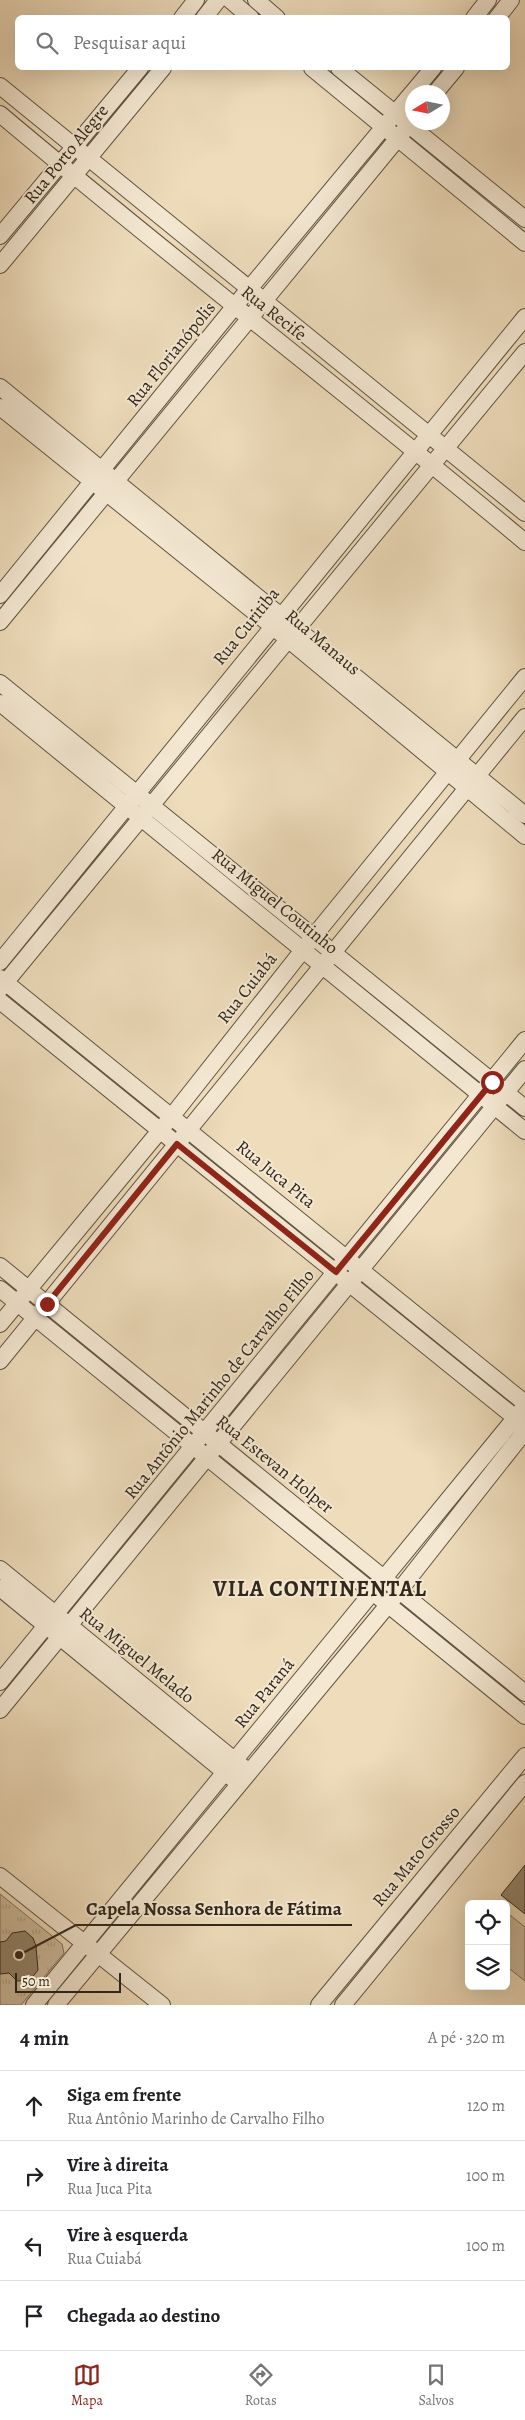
<!DOCTYPE html>
<html lang="pt">
<meta charset="utf-8">
<style>
body{margin:0;font-family:Alegreya,serif;background:#f2f2f2;color:#202124}
.controls{position:absolute;right:15px;bottom:15px;display:grid;overflow:hidden;border-radius:8px;box-shadow:0 5px 20px #0002}
.controls button{width:45px;height:45px;display:grid;place-items:center;padding:0;border:0;border-bottom:1px solid #e0e0e0;background:#fff;color:#202124;font:25px sans-serif}
.compass{position:absolute;left:405px;top:85px;width:45px;height:45px;border-radius:50%;background:#fff;box-shadow:0 5px 20px #0002;rotate:260deg}
.scale{position:absolute;left:15px;bottom:12px;width:106px;box-sizing:border-box;padding-left:5px;border:2px solid #31281b;border-top:0;font-size:14px;line-height:18px;white-space:nowrap;color:#31281b;-webkit-text-stroke:4px #f4e8d3;paint-order:stroke}
.stop{position:absolute;width:15px;height:15px;margin:-11px;border:4px solid #8f2418;border-radius:50%;background:#fff}
.stop.end{background:#8f2418;border-color:#fff;box-shadow:0 1px 5px #0008}
.list{margin:0;padding:0;list-style:none}
h2{display:flex;justify-content:space-between;align-items:center;height:65px;margin:0;padding:0 20px;font-size:21px}
h2 small{font-size:16px;font-weight:400;color:#757577}
.list li{display:grid;grid-template-columns:32px 1fr auto;gap:15px;align-items:center;box-sizing:border-box;height:70px;padding:0 20px;border-top:1px solid #e0e0e0}
.list b{display:block;font-size:19px;white-space:nowrap}
.list p{margin:0;font-size:16px;white-space:nowrap;color:#757577}
.list em{font-size:16px;font-style:normal;color:#757577}
.icon{flex:none;width:28px;height:28px;fill:none;stroke:currentColor;stroke-width:2;stroke-linecap:round;stroke-linejoin:round}
.map{position:relative;flex:none;width:525px;height:2005px;overflow:hidden}
.search{position:absolute;background:#fff;box-shadow:0 5px 20px #0002;left:15px;right:15px;top:15px;height:55px;display:flex;align-items:center;gap:12px;box-sizing:border-box;padding:0 18px;border-radius:8px;color:#757577;font-size:19px}
.sheet{height:345px;background:#fff}
nav{display:flex;justify-content:space-around;align-items:center;box-sizing:border-box;height:70px;border-top:1px solid #e0e0e0;background:#fff;font-size:14px;color:#757577}
nav a{display:grid;justify-items:center;gap:2px}
nav .on{color:#8f2418}
.map>svg:first-child{display:block}
.park{fill:url(#park-tufts);stroke:#80725e}
.pitch{fill:#cebda0;stroke:#80725e}
.building{fill:#93866e;stroke:#31281b}
.lines{fill:none;stroke-linecap:round;stroke-linejoin:round}
.minor-casing{stroke:#605543;stroke-width:18}
.minor{stroke:#f4e8d3;stroke-width:16}
.route{stroke:#8f2418;stroke-width:6}
.labels{text-anchor:middle;dominant-baseline:central;stroke-width:4;stroke-linejoin:round;paint-order:stroke}
.street-label{font-size:18px;fill:#31281b;stroke:#f4e8d3}
.district-label{font-size:22px;font-weight:bold;letter-spacing:1px;fill:#31281b;stroke:#f4e8d3}
.leader{fill:none;stroke:#31281b;stroke-width:2}
.callout-dot{fill:#31281b;stroke:#f4e8d3;stroke-width:2}
.callout-label{font-size:19px;text-anchor:middle;font-weight:bold;fill:#31281b;stroke:#f4e8d3;stroke-width:4;stroke-linejoin:round;paint-order:stroke}
</style>
<div class="map">
<svg width="525" height="2005" viewBox="0 0 525 2005">
<defs>
<pattern id="park-tufts" width="24" height="20" patternUnits="userSpaceOnUse" patternTransform="scale(1.25)"><rect width="24" height="20" fill="#cebda0"/><path d="M3 7l-1-3M5 7V3M7 7l1-3M15 17l-1-3M17 17v-4M19 17l1-3" fill="none" stroke="#b1a289"/></pattern>
</defs>
<rect width="100%" height="100%" fill="#eedcbb"/>
<filter id="stains"><feTurbulence type="fractalNoise" baseFrequency=".004" numOctaves="4"/><feColorMatrix values="0 0 0 0 .2 0 0 0 0 .09 0 0 0 0 .02 0 0 0 .5 -.17"/></filter>
<radialGradient id="worn" r=".72"><stop offset=".6" stop-color="#630" stop-opacity="0"/><stop offset="1" stop-color="#630" stop-opacity=".3"/></radialGradient>
<path class="park" d="M0 1894 62 1944 64 1953 21 2005H0Z"/>
<path class="pitch" d="M506 1912 525 1927V1981L506 1966Z"/>
<path class="building" d="M525 1865V1914L501 1895Z
M25 1931 33 1938 36 1946 38 1970 30 1980 17 1981 9 1973 0 1974V1942L6 1941 12 1933Z"/>
<g class="lines">
<g class="minor-casing">
<path id="minor" d="M230 0 251 18
M256 0 277 18
M182 18 196 0
M204 18 218 0
M474 18 488 0
M497 18 511 0
M312 68 525 243
M339 68 525 219
M0 86 525 513
M413 92 433 68
M436 92 456 68
M0 114C173 260 352 397 525 542
M0 236 140 68
M0 265 163 68
M0 387 525 815
M0 407 272 626 525 836
M0 595 234 307 412 93
M0 622 412 121
M0 683 525 1108
M0 703 525 1131
M0 962 525 317
M0 978 525 1403
M0 989 525 352
M0 1001 523 1424
M0 1266 525 1693
M0 1289 525 1716
M0 1324 172 1116 314 936 525 677
M0 1361 525 717
M0 1569 244 1768
M0 1588 232 1778
M0 1682 525 1040
M0 1710 525 1069
M0 1876 162 2005
M34 2005 525 1406
M56 2005 388 1605 525 1431
M319 2005 525 1756
M343 2005 525 1783"/>
</g>
<use href="#minor" class="minor"/>
</g>
<g class="lines">
<path class="route" d="M47 1304 177 1144 336 1272 492 1082"/>
</g>
<g class="labels">
<g class="street-label">
<text transform="translate(66 154) rotate(-51)">Rua Porto Alegre</text>
<text transform="translate(274 313) rotate(38)">Rua Recife</text>
<text transform="translate(171 354) rotate(-51)">Rua Florianópolis</text>
<text transform="translate(246 626) rotate(-51)">Rua Curitiba</text>
<text transform="translate(323 642) rotate(40)">Rua Manaus</text>
<text transform="translate(275 901) rotate(39)">Rua Miguel Coutinho</text>
<text transform="translate(247 988) rotate(-52)">Rua Cuiabá</text>
<text transform="translate(276 1174) rotate(39)">Rua Juca Pita</text>
<text transform="translate(219 1384) rotate(-51)">Rua Antônio Marinho de Carvalho Filho</text>
<text transform="translate(275 1464) rotate(39)">Rua Estevan Holper</text>
<text transform="translate(137 1655) rotate(39)">Rua Miguel Melado</text>
<text transform="translate(264 1693) rotate(-51)">Rua Paraná</text>
<text transform="translate(416 1856) rotate(-50)">Rua Mato Grosso</text>
</g>
<g class="district-label">
<text x="320" y="1589">VILA CONTINENTAL</text>
</g>
</g>
<path class="leader" d="M19 1955L76 1925H352"/>
<circle class="callout-dot" cx="19" cy="1955" r="5"/>
<g class="callout-label">
<text x="214" y="1915">Capela Nossa Senhora de Fátima</text>
</g>
<rect width="100%" height="100%" filter="url(#stains)"/>
<rect width="100%" height="100%" fill="url(#worn)"/>
</svg>
<div class="controls">
<button><svg class="icon" aria-label="locate" viewBox="0 0 24 24"><circle cx="12" cy="12" r="6"/><path d="M12 2v4M12 18v4M2 12h4M18 12h4"/></svg></button>
<button><svg class="icon" aria-label="layers" viewBox="0 0 24 24"><path d="M12 4l9 5-9 5-9-5zM3 14l9 5 9-5"/></svg></button>
</div>
<svg class="compass" viewBox="-18 -18 36 36"><path d="M0-13l5 13h-10z" fill="#e53935"/><path d="M0 13l5-13h-10z" fill="#757577"/></svg>
<div class="scale">50 m</div>
<div class="stop" style="left:492px;top:1082px"></div>
<div class="stop end" style="left:47px;top:1304px"></div>
<div class="search"><svg class="icon" aria-label="search" viewBox="0 0 24 24"><circle cx="10" cy="10" r="6"/><path d="M15 15l6 6"/></svg>Pesquisar aqui</div>
</div>
<section class="sheet">
<h2>4 min<small>A pé · 320 m</small></h2>
<ul class="list">
<li><svg class="icon" aria-label="ahead" viewBox="0 0 24 24"><path d="M12 20V5M6 11l6-6 6 6"/></svg><div><b>Siga em frente</b><p>Rua Antônio Marinho de Carvalho Filho</p></div><em>120 m</em></li>
<li><svg class="icon" aria-label="right" viewBox="0 0 24 24"><path d="M7 20v-9h11M14 6l5 5-5 5"/></svg><div><b>Vire à direita</b><p>Rua Juca Pita</p></div><em>100 m</em></li>
<li><svg class="icon" aria-label="left" viewBox="0 0 24 24"><path d="M17 20v-9H6M10 6l-5 5 5 5"/></svg><div><b>Vire à esquerda</b><p>Rua Cuiabá</p></div><em>100 m</em></li>
<li><svg class="icon" aria-label="arrive" viewBox="0 0 24 24"><path d="M6 21V4h12l-3 4 3 4H6"/></svg><div><b>Chegada ao destino</b></div></li>
</ul>
</section>
<nav>
<a class="on"><svg class="icon" aria-label="map" viewBox="0 0 24 24"><path d="M3 6l6-2 6 2 6-2v14l-6 2-6-2-6 2zM9 4v14M15 6v14"/></svg>Mapa</a>
<a><svg class="icon" aria-label="directions" viewBox="0 0 24 24"><path d="M12 3l9 9-9 9-9-9zM9 14v-3h6M13 9l2 2-2 2"/></svg>Rotas</a>
<a><svg class="icon" aria-label="saved" viewBox="0 0 24 24"><path d="M7 4h10v16l-5-4-5 4z"/></svg>Salvos</a>
</nav>
